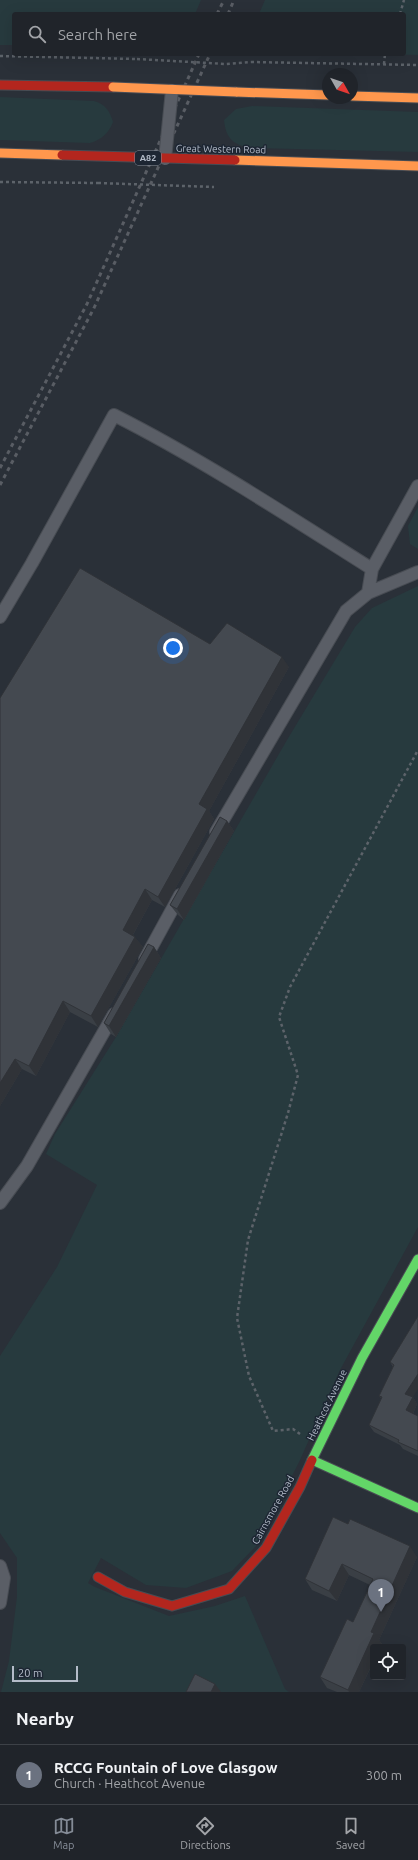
<!DOCTYPE html>
<meta charset="utf-8">
<style>
body{margin:0;font-family:Ubuntu,sans-serif;background:#2d3036;color:#f1f3f6}
.controls{position:absolute;right:12px;bottom:12px;display:grid;overflow:hidden;border-radius:4px;box-shadow:0 4px 16px #0002}
.controls button{width:36px;height:36px;display:grid;place-items:center;padding:0;border:0;border-bottom:1px solid #3d4147;background:#20242a;color:#f1f3f6;font:20px sans-serif}
.compass{position:absolute;left:322px;top:68px;width:36px;height:36px;border-radius:50%;background:#20242a;box-shadow:0 4px 16px #0002;rotate:130deg}
.scale{position:absolute;left:12px;bottom:10px;width:66px;box-sizing:border-box;padding-left:4px;border:2px solid #b4bcc9;border-top:0;font-size:11px;line-height:14px;white-space:nowrap;color:#b4bcc9;-webkit-text-stroke:3px #1d2633;paint-order:stroke}
.you{position:absolute;left:173px;top:648px;width:14px;height:14px;margin:-10px;border:3px solid #fff;border-radius:50%;background:#1a73e8;box-shadow:0 0 0 6px #1a73e833}
.badge{display:grid;place-items:center;width:26px;height:26px;border-radius:50%;background:#848b96;color:#fff;font-size:13px;font-weight:700}
.pin{position:absolute;translate:-50% -33px;filter:drop-shadow(0 1px 2px #0008)}
.pin::after{content:'';position:absolute;top:21px;width:14px;height:12px;background:inherit;clip-path:polygon(0 0,100% 0,50% 100%)}
.list{margin:0;padding:0;list-style:none}
h2{display:flex;justify-content:space-between;align-items:center;height:52px;margin:0;padding:0 16px;font-size:17px}
h2 small{font-size:13px;font-weight:400;color:#a2a4a8}
.list li{display:grid;grid-template-columns:26px 1fr auto;gap:12px;align-items:center;box-sizing:border-box;height:60px;padding:0 16px;border-top:1px solid #3d4147}
.list b{display:block;font-size:15px;white-space:nowrap}
.list p{margin:0;font-size:13px;white-space:nowrap;color:#a2a4a8}
.list em{font-size:13px;font-style:normal;color:#a2a4a8}
.icon{flex:none;width:22px;height:22px;fill:none;stroke:currentColor;stroke-width:2;stroke-linecap:round;stroke-linejoin:round}
.map{position:relative;flex:none;width:418px;height:1692px;overflow:hidden}
.search{position:absolute;background:#20242a;box-shadow:0 4px 16px #0002;left:12px;right:12px;top:12px;height:44px;display:flex;align-items:center;gap:10px;box-sizing:border-box;padding:0 14px;border-radius:4px;color:#a2a4a8;font-size:15px}
.sheet{height:112px;background:#20242a}
nav{display:flex;justify-content:space-around;align-items:center;box-sizing:border-box;height:56px;border-top:1px solid #3d4147;background:#20242a;font-size:11px;color:#a2a4a8}
nav a{display:grid;justify-items:center;gap:2px}
nav .on{color:#848b96}
.map>svg:first-child{display:block}
.green{fill:#273a3e}
.lines{fill:none;stroke-linecap:round;stroke-linejoin:round}
.lane-casing{stroke:#484c53;stroke-width:14}
.fast-casing{stroke:#484c53;stroke-width:11}
.slow-casing{stroke:#484c53;stroke-width:11}
.jam-casing{stroke:#484c53;stroke-width:11}
.path{stroke:#5d636a;stroke-width:2.5;stroke-dasharray:3 3;stroke-linecap:butt}
.lane{stroke:#5a5e66;stroke-width:12}
.fast{stroke:#63d668;stroke-width:9}
.slow{stroke:#ff974d;stroke-width:9}
.jam{stroke:#b3261e;stroke-width:9}
.rail{stroke:#595d64;stroke-width:3;stroke-dasharray:4 4;stroke-linecap:butt}
.lane-bridge-casing{stroke:#484c53;stroke-width:14;stroke-linecap:butt}
.slow-bridge-casing{stroke:#484c55;stroke-width:11;stroke-linecap:butt}
.jam-bridge-casing{stroke:#484c55;stroke-width:11;stroke-linecap:butt}
.path-bridge{stroke:#5d636a;stroke-width:2.5;stroke-dasharray:3 3;stroke-linecap:butt}
.lane-bridge{stroke:#5a5e66;stroke-width:12}
.slow-bridge{stroke:#ff974d;stroke-width:9}
.jam-bridge{stroke:#b3261e;stroke-width:9}
.wall{fill:#3a3f45}
.shaded-wall{fill:#303338}
.building{fill:#444950;stroke:#303338}
.labels{text-anchor:middle;dominant-baseline:central;stroke-width:3;stroke-linejoin:round;paint-order:stroke}
.shield{fill:#1d2633;stroke:#878f9c;stroke-width:1}
.shield-label{font-size:9px;font-weight:bold;fill:#b4bcc9}
.street-label{font-size:10px;fill:#b4bcc9;stroke:#1d2633}
</style>
<div class="map">
<svg width="418" height="1692" viewBox="0 0 418 1692">
<rect width="100%" height="100%" fill="#2a3038"/>
<path class="green" d="M0 0H201L195 14H14V45H0Z
M265 0H418V55L376 54H404V14H259Z
M0 97 94 101C105 104 110 111 113 122 109 133 101 140 90 143L0 140Z
M252 106 418 112V152L250 148C232 144 226 138 224 120L236 109Z
M418 507V549L410 544 408 526Z
M418 586V1227L340 1370 300 1460 258 1544 232 1571 186 1588 146 1585 101 1558 88 1583 95 1587 169 1616 215 1606 245 1596 285 1689 289 1692H1L9 1661 17 1597V1558L0 1533V1356L57 1267 97 1185 46 1154 55 1134 116 1037 287 740 355 627 372 608Z"/>
<g class="lines">
<g class="lane-casing">
<path id="lane" d="M368 593 372 569 418 486
M0 617 32 563 114 415C203 460 288 516 372 569
M216 832 346 611 368 593 418 572
M145 959 180 895
M0 1203 27 1166 114 1014
M0 1566 4 1578 0 1603"/>
</g>
<g class="fast-casing">
<path id="fast" d="M418 1259 362 1358 312 1460 418 1508"/>
</g>
<g class="slow-casing">
<path id="slow" d="M236 92 328 95
M352 96 418 98
M0 153 62 155
M235 160 418 166"/>
</g>
<g class="jam-casing">
<path id="jam" d="M0 85 113 87
M98 1577 125 1592 172 1606 229 1589 266 1548 300 1487 312 1460"/>
</g>
<path class="path" d="M400 14 404 0
M0 56 137 59
M251 62 418 65
M384 64 385 54
M0 182 98 183
M300 1434 293 1429 273 1431 249 1376 237 1318 248 1240 288 1113 298 1075 279 1017 290 987 418 750"/>
<use href="#lane" class="lane"/>
<use href="#fast" class="fast"/>
<use href="#slow" class="slow"/>
<use href="#jam" class="jam"/>
<path class="rail" d="M217 14 224 0
M228 14 234 0
M0 468 87 304 199 54
M0 485 94 308 210 54"/>
<g class="lane-bridge-casing">
<path id="lane-bridge" d="M165 159 172 90"/>
</g>
<g class="slow-bridge-casing">
<path id="slow-bridge" d="M113 87 236 92"/>
</g>
<g class="jam-bridge-casing">
<path id="jam-bridge" d="M62 155 235 160"/>
</g>
<path class="path-bridge" d="M137 59 226 64 251 62
M98 183 214 187"/>
<use href="#lane-bridge" class="lane-bridge"/>
<use href="#slow-bridge" class="slow-bridge"/>
<use href="#jam-bridge" class="jam-bridge"/>
</g>
<path class="wall" d="M210 644 289 667 209 811 214 819 165 907 152 900 133 935 143 947 98 1027 70 1012 36 1076 22 1069 0 1106V698Z
M227 821 234 831 184 920 178 915 170 905Z
M154 947 161 958 116 1037 111 1034 104 1023Z
M418 1316 413 1397 417 1404 413 1414 418 1416V1456L403 1449 400 1445 374 1432 369 1425 382 1399 379 1396 393 1367 390 1362Z
M333 1517 417 1557 379 1640 382 1644 359 1692H337L327 1688 320 1677 353 1622 370 1585 349 1575 337 1601 312 1590 305 1579Z"/>
<path class="shaded-wall" d="M282 657 289 667 209 811 214 819 165 907 158 897 199 804Z
M227 821 234 831 184 920 177 909Z
M145 889 152 900 130 940 123 930Z
M135 937 143 947 98 1027 91 1016Z
M154 947 161 958 116 1037 109 1026Z
M63 1001 70 1012 36 1076 29 1066Z
M15 1059 22 1069 0 1106V1083Z
M418 1374V1389L413 1397 417 1404 411 1418 406 1410 405 1394Z
M410 1546 417 1557 379 1640 382 1644 380 1647H373V1662L359 1692H349L348 1690 371 1632Z
M342 1564 349 1575 337 1601 329 1591Z
M215 1684 221 1692H211Z"/>
<path class="building" d="M80 568 210 644 227 623 282 657 199 804 207 809 158 897 145 889 123 930 135 937 91 1016 63 1001 29 1066 15 1059 0 1083V698Z
M220 817 227 821 177 909 170 905Z
M148 944 154 947 109 1026 104 1023Z
M418 1316V1374L405 1394 413 1397 406 1410 418 1416V1451L398 1442 399 1440 369 1425 382 1397 379 1396 394 1365 390 1362Z
M333 1517 348 1524 350 1519 410 1546 371 1632 374 1633 348 1690 320 1677 347 1619 353 1622 373 1579 342 1564 329 1591 305 1579Z
M195 1674 215 1684 211 1692H186Z"/>
<g class="labels">
<rect class="shield" x="135" y="151" width="26" height="14" rx="3"/>
<g class="shield-label">
<text x="148" y="158">A82</text>
</g>
<g class="street-label">
<text transform="translate(221 149) rotate(1)">Great Western Road</text>
<text transform="translate(327 1405) rotate(-64)">Heathcot Avenue</text>
<text transform="translate(273 1510) rotate(-61)">Cairnsmore Road</text>
</g>
</g>
</svg>
<div class="controls">
<button><svg class="icon" aria-label="locate" viewBox="0 0 24 24"><circle cx="12" cy="12" r="6"/><path d="M12 2v4M12 18v4M2 12h4M18 12h4"/></svg></button>
</div>
<svg class="compass" viewBox="-18 -18 36 36"><path d="M0-13l5 13h-10z" fill="#e53935"/><path d="M0 13l5-13h-10z" fill="#a2a4a8"/></svg>
<div class="scale">20 m</div>
<div class="you"></div>
<div class="pin badge" style="left:381px;top:1612px;background:#6b7280">1</div>
<div class="search"><svg class="icon" aria-label="search" viewBox="0 0 24 24"><circle cx="10" cy="10" r="6"/><path d="M15 15l6 6"/></svg>Search here</div>
</div>
<section class="sheet">
<h2>Nearby<small></small></h2>
<ul class="list">
<li><span class="badge" style="background:#6b7280">1</span><div><b>RCCG Fountain of Love Glasgow</b><p>Church · Heathcot Avenue</p></div><em>300 m</em></li>
</ul>
</section>
<nav>
<a class="on"><svg class="icon" aria-label="map" viewBox="0 0 24 24"><path d="M3 6l6-2 6 2 6-2v14l-6 2-6-2-6 2zM9 4v14M15 6v14"/></svg>Map</a>
<a><svg class="icon" aria-label="directions" viewBox="0 0 24 24"><path d="M12 3l9 9-9 9-9-9zM9 14v-3h6M13 9l2 2-2 2"/></svg>Directions</a>
<a><svg class="icon" aria-label="saved" viewBox="0 0 24 24"><path d="M7 4h10v16l-5-4-5 4z"/></svg>Saved</a>
</nav>
